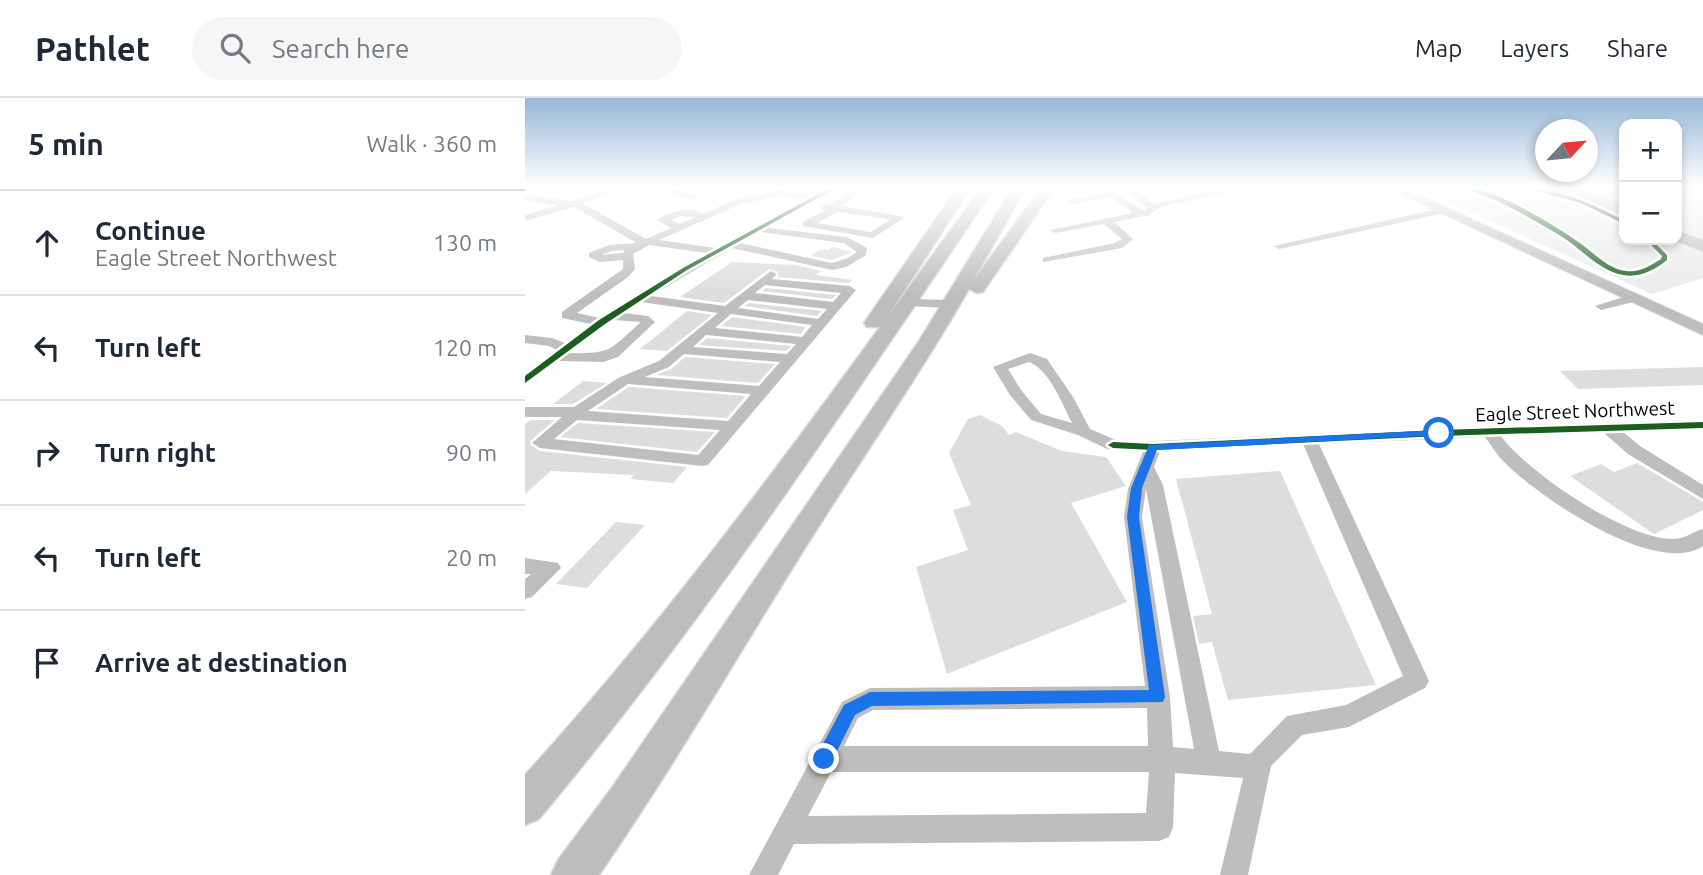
<!DOCTYPE html>
<meta charset="utf-8">
<style>
body{margin:0;font-family:Ubuntu,sans-serif;background:#f6f6f7;color:#1f2937}
.controls{position:absolute;right:21px;top:21px;display:grid;overflow:hidden;border-radius:14px;box-shadow:0 4px 10px #0003}
.controls button{width:63px;height:63px;display:grid;place-items:center;padding:0;border:0;border-bottom:2px solid #e0e1e3;background:#fff;color:#1f2937;font:35px sans-serif}
.compass{position:absolute;left:1010px;top:21px;width:63px;height:63px;border-radius:50%;background:#fff;box-shadow:0 4px 10px #0003;rotate:64deg}
.stop{position:absolute;width:21px;height:21px;margin:-16px;border:5px solid #1a73e8;border-radius:50%;background:#fff}
.stop.end{background:#1a73e8;border-color:#fff;box-shadow:0 2px 7px #0008}
.list{margin:0;padding:0;list-style:none}
h2{display:flex;justify-content:space-between;align-items:center;height:91px;margin:0;padding:0 28px;font-size:30px}
h2 small{font-size:23px;font-weight:400;color:#747a83}
.list li{display:grid;grid-template-columns:46px 1fr auto;gap:21px;align-items:center;box-sizing:border-box;height:105px;padding:0 28px;border-top:2px solid #e0e1e3}
.list b{display:block;font-size:26px;white-space:nowrap}
.list p{margin:0;font-size:23px;white-space:nowrap;color:#747a83}
.list em{font-size:23px;font-style:normal;color:#747a83}
.icon{flex:none;width:38px;height:38px;fill:none;stroke:currentColor;stroke-width:2;stroke-linecap:round;stroke-linejoin:round}
.map{position:relative;flex:none;width:1178px;height:777px;overflow:hidden}
header{display:flex;align-items:center;gap:42px;box-sizing:border-box;height:98px;padding:0 35px;background:#fff;border-bottom:2px solid #e0e1e3}
header strong{font-size:33px}
nav{display:flex;gap:38px;margin-inline-start:auto;font-size:24px}
.search{width:490px;height:63px;background:#f6f6f7;display:flex;align-items:center;gap:18px;box-sizing:border-box;padding:0 24px;border-radius:38px;color:#747a83;font-size:26px}
main{display:flex}
aside{flex:1;background:#fff}
.map>svg:first-child{display:block}
.green{fill:#eaeaea}
.lines{fill:none;stroke-linecap:round;stroke-linejoin:round}
.river{fill:#bcbcbc;fill-rule:evenodd}
.building{fill:#ddd}
.major-casing{stroke:#dbdbdb;stroke-width:2}
.highway-casing{stroke:#dbdbdb;stroke-width:3}
.minor{fill:#bebebe;fill-rule:evenodd}
.major{fill:#bdbdbd;fill-rule:evenodd}
.highway{fill:#bdbdbd;fill-rule:evenodd}
.cycleway-casing{stroke:#fff;stroke-width:5}
.cycleway{fill:#1b5e20;fill-rule:evenodd}
.route{fill:#1a73e8}
.labels{text-anchor:middle;dominant-baseline:central;stroke-width:5;stroke-linejoin:round;paint-order:stroke}
.street-label{font-size:19px;fill:#000;stroke:#fff}
</style>
<header>
<strong>Pathlet</strong>
<div class="search"><svg class="icon" aria-label="search" viewBox="0 0 24 24"><circle cx="10" cy="10" r="6"/><path d="M15 15l6 6"/></svg>Search here</div>
<nav><a>Map</a><a>Layers</a><a>Share</a></nav>
</header>
<main>
<aside>
<h2>5 min<small>Walk · 360 m</small></h2>
<ul class="list">
<li><svg class="icon" aria-label="ahead" viewBox="0 0 24 24"><path d="M12 20V5M6 11l6-6 6 6"/></svg><div><b>Continue</b><p>Eagle Street Northwest</p></div><em>130 m</em></li>
<li><svg class="icon" aria-label="left" viewBox="0 0 24 24"><path d="M17 20v-9H6M10 6l-5 5 5 5"/></svg><div><b>Turn left</b></div><em>120 m</em></li>
<li><svg class="icon" aria-label="right" viewBox="0 0 24 24"><path d="M7 20v-9h11M14 6l5 5-5 5"/></svg><div><b>Turn right</b></div><em>90 m</em></li>
<li><svg class="icon" aria-label="left" viewBox="0 0 24 24"><path d="M17 20v-9H6M10 6l-5 5 5 5"/></svg><div><b>Turn left</b></div><em>20 m</em></li>
<li><svg class="icon" aria-label="arrive" viewBox="0 0 24 24"><path d="M6 21V4h12l-3 4 3 4H6"/></svg><div><b>Arrive at destination</b></div></li>
</ul>
</aside>
<div class="map">
<svg width="1178" height="777" viewBox="0 0 1178 777">
<rect width="100%" height="100%" fill="#fff"/>
<path class="green" d="M890 89H1099V142H1152V89H1178V180L1127 196Z"/>
<g class="lines">
<path class="river" d="M1035 89H1056L1099 108V119Z
M1152 132 1178 142V154L1148 142H1152Z"/>
</g>
<path class="building" d="M308 149 327 154 307 162 286 158 296 151 303 152Z
M207 164 271 167 297 173 290 177 328 182 324 185 253 179V174L244 171 199 205 155 199Z
M241 190 311 197 307 201 237 193Z
M224 205 297 213 292 218 219 208Z
M162 213 187 217 142 253 115 251Z
M207 219 280 229 276 236 196 228Z
M182 240 266 248 261 253 174 247Z
M160 259 250 266 233 285 131 277 146 271Z
M1178 269V287L1053 291 1035 273Z
M58 283 82 285 48 306H28Z
M104 289 221 298 202 320 71 311Z
M455 317 477 328 484 337 491 334 537 353 581 359 601 388 546 405 602 504 422 576 391 469 443 452 428 412 446 407 424 355 443 321Z
M6 322H30L5 343 6 347 15 353 162 369 148 385 105 381 109 377 26 373 0 396V326Z
M53 325 190 334 172 354 35 339Z
M1112 365 1178 404V412L1129 436 1045 378 1076 366 1089 374Z
M755 373 851 587 703 602 687 544 674 546 668 518 687 516 651 381Z
M91 424 120 427 62 490 31 486Z"/>
<g class="lines">
<g class="major-casing">
<path id="major" d="M860 89H876L1178 226V237Z"/>
</g>
<g class="highway-casing">
<path id="highway" d="M433 89H446L363 218 457 89H470C324 304 181 522 14 721L0 727V677C128 536 243 383 355 229H342L339 225Z
M488 89H501L448 183 517 89H530L458 194 452 195 444 191C393 280 334 364 280 450 212 559 147 671 74 777H26L33 762 86 691 394 243Z"/>
</g>
<path class="minor" d="M91 89H105L57 105 121 141 146 130 132 122C144 114 165 107 177 116L215 100 256 92 289 97 304 89H315L244 130 322 139 342 150 341 157 321 169 307 172 207 150 126 198 200 208 246 173 252 176 247 181 325 188 331 192 183 367 177 368 15 350 7 345 37 319H0V309H49L95 279 134 263 193 215 116 204 99 215 123 218 130 224 93 259 78 264 34 263 0 286V275L32 252 24 248 0 245V237L27 240 40 245 66 226 37 220V214L98 171V162L74 164 64 159V155L84 147 112 145 49 109 0 123V117L33 107 0 103V97L47 103ZM256 98 281 101 191 150 134 142 218 105ZM156 118 171 119 155 126 146 122ZM235 134 319 145 332 154 323 160 307 165 215 145ZM124 147 182 155 75 220 52 215 103 179 110 171 108 156ZM100 152 98 155 76 157 86 153ZM240 187 316 195 308 204 230 195ZM223 202 302 211 293 221 213 210ZM206 216 287 227 277 239 190 230ZM89 222 116 224C84 252 88 256 44 255ZM181 237 271 246 262 256 168 249ZM159 256 255 264 234 288 120 279 144 269ZM103 286 226 296 203 323 63 313ZM52 322 195 332 173 357 29 341Z
M128 89H143L173 99 168 102Z
M332 89H343L315 108 380 119 348 140 278 128V124L301 112 296 111V107H304ZM312 114 366 121 346 134 292 125Z
M576 89C594 89 602 107 620 112L622 110 597 89H607L628 106 707 89H727L638 108 624 117 589 124 608 141 597 150 518 164V160L590 145 597 141 579 126 530 135 525 132 608 115 587 99 547 106 542 103 581 95Z
M917 110 922 113 920 115 754 151 749 148Z
M1108 196 1112 197V203L1076 212 1070 208Z
M385 201 426 202 432 206 426 210 381 208V202Z
M505 255 522 261 548 299 565 331 591 342 607 344 964 328 1178 322V332L1098 334 1115 348 1178 387V401L1103 356 1079 335 976 338C1003 375 1101 441 1148 441 1160 441 1167 434 1178 431V448C1131 480 1013 398 979 364 972 357 966 347 960 339L794 346 904 583 900 590 824 629 777 637 746 668 723 777H695L718 680 650 675 648 729 644 739 634 743 269 746 253 777H224L317 604 345 590 620 588 599 419 603 391 618 354 582 351 553 337 506 322 485 297 468 269ZM504 264C525 272 537 306 547 325L516 316 496 292 483 271ZM778 346 878 578 821 607 762 618 725 656 694 653 638 387 629 369 635 353ZM621 391 669 651 648 649 645 599 617 419ZM622 610 623 648H319L333 620 348 612ZM306 674H624L621 715 283 718Z
M0 460 33 465 36 470 7 499 0 501V481L6 476H0Z"/>
<use href="#major" class="major"/>
<use href="#highway" class="highway"/>
<g class="cycleway-casing">
<path id="cycleway" d="M306 89H313L162 172 80 226 0 285V278L74 222 158 170Z
M938 89C968 89 1029 127 1055 145 1069 155 1083 171 1101 173 1114 175 1125 168 1136 161L1137 158 1121 142H1127L1142 157V162C1130 172 1114 180 1098 177 1075 173 1057 152 1039 140 1016 126 992 112 968 101 958 97 947 94 938 89Z
M995 89C1031 89 1067 106 1099 122V126L1056 105Z
M1178 324V330L914 338 628 352 588 350 583 347 588 344 628 346 914 332Z"/>
</g>
<use href="#cycleway" class="cycleway"/>
</g>
<linearGradient id="sky" x2="0" y2="1"><stop stop-color="#96b7d6"/><stop offset="0.45" stop-color="#fff"/><stop offset="1" stop-color="#fff" stop-opacity="0"/></linearGradient>
<rect width="1178" height="198" fill="url(#sky)"/>
<path class="route" d="M914 332H917V337L632 352 617 390 614 419 640 599 638 604 347 608 330 617 305 667 299 669 293 667 291 661 293 655 319 607 345 594 624 592 602 419 606 390 624 347Z"/>
<g class="labels">
<g class="street-label">
<text transform="translate(1050 313) rotate(-2)">Eagle Street Northwest</text>
</g>
</g>
</svg>
<div class="controls">
<button>+</button>
<button>−</button>
</div>
<svg class="compass" viewBox="-18 -18 36 36"><path d="M0-13l5 13h-10z" fill="#e53935"/><path d="M0 13l5-13h-10z" fill="#747a83"/></svg>
<div class="stop" style="left:914px;top:335px"></div>
<div class="stop end" style="left:299px;top:661px"></div>
</div>
</main>
